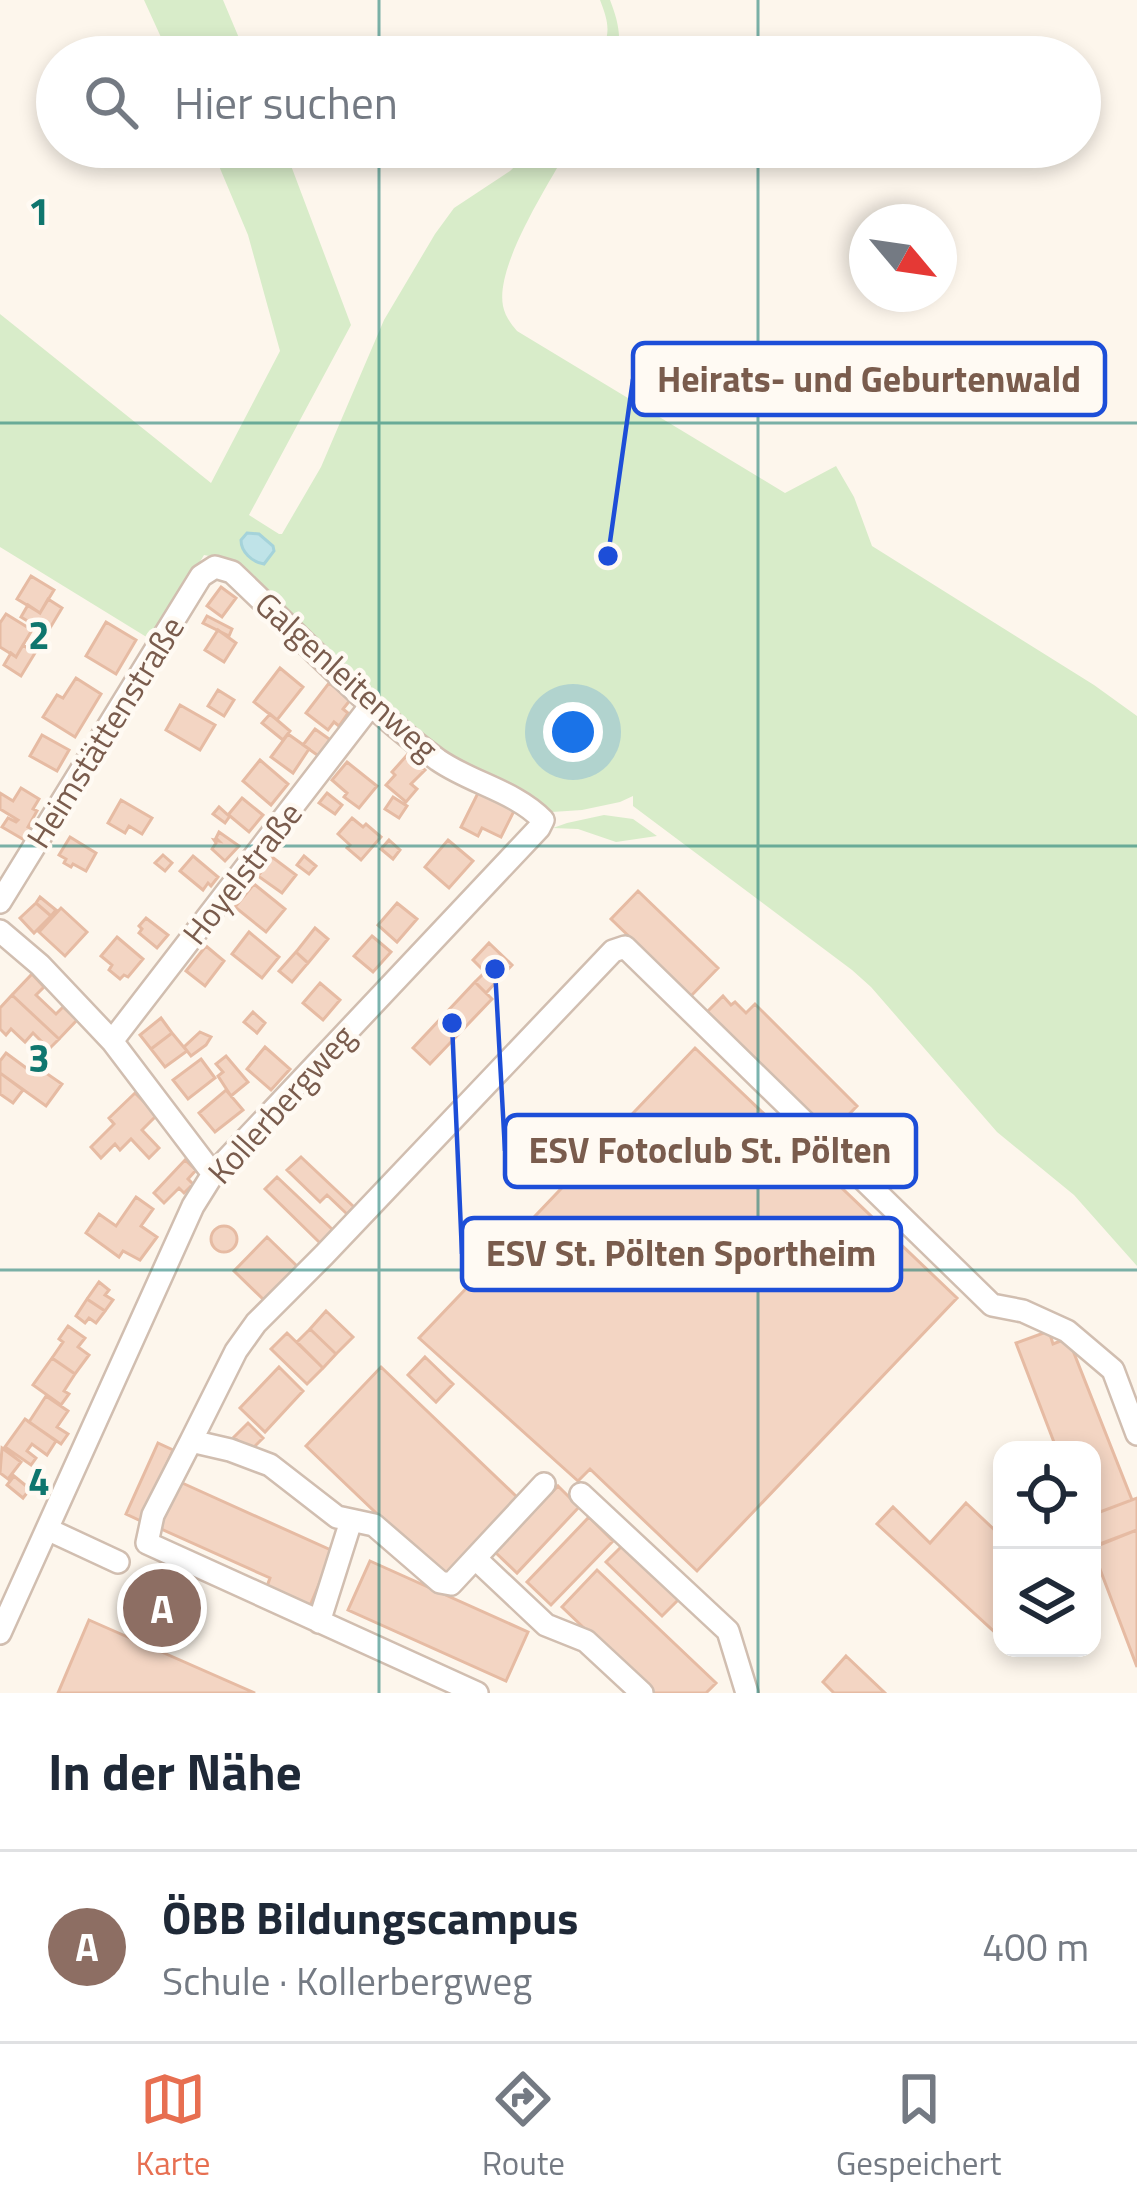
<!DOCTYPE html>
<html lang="de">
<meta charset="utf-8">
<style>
body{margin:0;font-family:"Titillium Web",sans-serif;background:#f6f6f7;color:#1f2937}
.controls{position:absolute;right:36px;bottom:36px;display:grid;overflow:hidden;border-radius:24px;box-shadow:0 6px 18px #0003}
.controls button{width:108px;height:108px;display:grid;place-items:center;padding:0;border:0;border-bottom:3px solid #e0e1e3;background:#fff;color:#1f2937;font:60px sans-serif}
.compass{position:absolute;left:849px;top:204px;width:108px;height:108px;border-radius:50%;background:#fff;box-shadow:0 6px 18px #0003;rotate:119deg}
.you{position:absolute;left:573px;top:732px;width:42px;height:42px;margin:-30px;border:9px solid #fff;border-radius:50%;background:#1a73e8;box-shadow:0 0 0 18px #1a73e833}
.badge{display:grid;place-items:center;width:78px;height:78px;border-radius:50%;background:#e76f51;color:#fff;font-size:39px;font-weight:700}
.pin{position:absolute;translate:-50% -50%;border:6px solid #fff;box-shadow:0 3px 12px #0006}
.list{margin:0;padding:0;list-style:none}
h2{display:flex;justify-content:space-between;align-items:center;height:156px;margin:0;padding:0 48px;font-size:51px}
h2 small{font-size:39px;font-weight:400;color:#747a83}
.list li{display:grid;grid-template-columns:78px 1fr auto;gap:36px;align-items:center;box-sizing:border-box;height:192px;padding:0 48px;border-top:3px solid #e0e1e3}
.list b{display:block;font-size:45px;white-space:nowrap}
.list p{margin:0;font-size:39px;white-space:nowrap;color:#747a83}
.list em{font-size:39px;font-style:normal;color:#747a83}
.icon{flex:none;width:66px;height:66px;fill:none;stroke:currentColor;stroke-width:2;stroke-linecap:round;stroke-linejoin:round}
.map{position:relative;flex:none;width:1137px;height:1693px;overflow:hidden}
.search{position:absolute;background:#fff;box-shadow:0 6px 18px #0003;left:36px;right:36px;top:36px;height:132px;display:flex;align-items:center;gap:30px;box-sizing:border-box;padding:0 42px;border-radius:66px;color:#747a83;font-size:45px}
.sheet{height:348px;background:#fff}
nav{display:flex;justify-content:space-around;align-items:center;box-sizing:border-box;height:168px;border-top:3px solid #e0e1e3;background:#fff;font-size:33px;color:#747a83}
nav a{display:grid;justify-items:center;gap:6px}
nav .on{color:#e76f51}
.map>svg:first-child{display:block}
.green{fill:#d8ecc9}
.water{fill:#bfe3e8;stroke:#a5d3da;stroke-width:3}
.building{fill:#f3d5c3;stroke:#e6bba3;stroke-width:3}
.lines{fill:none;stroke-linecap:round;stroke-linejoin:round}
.minor-casing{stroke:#d1beb0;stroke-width:26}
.minor{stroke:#fff;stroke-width:21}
.grid{fill:none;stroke:#0f766e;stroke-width:3;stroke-opacity:0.55}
.labels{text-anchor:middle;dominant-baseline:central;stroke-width:9;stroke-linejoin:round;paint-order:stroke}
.street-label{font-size:33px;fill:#7a5c4d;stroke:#fffaf3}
.grid-label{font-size:39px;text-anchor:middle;font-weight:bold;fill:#0f766e;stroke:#fffaf3;stroke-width:9;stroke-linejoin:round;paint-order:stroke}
.leader{fill:none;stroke:#1d4ed8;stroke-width:4.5}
.callout-dot{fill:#1d4ed8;stroke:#fffaf3;stroke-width:4.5}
.callout{fill:#fffaf3;stroke:#1d4ed8;stroke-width:4.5}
.callout-label{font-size:36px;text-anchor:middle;font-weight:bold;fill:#7a5c4d}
</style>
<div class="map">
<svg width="1137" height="1693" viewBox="0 0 1137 1693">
<rect width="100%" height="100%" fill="#fdf6ec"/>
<path class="green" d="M144 0H223L247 57H170Z
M600 0H610C617 18 623 38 616 57H597C612 36 609 23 600 0Z
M211 147H284L351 325 249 515 279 534H282L321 467 384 320 435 234 454 208 510 171 535 147H569C549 184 495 265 503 306 505 316 511 324 517 331L785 493 836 466 854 497 872 546 1094 685 1137 716V1266L1074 1195 997 1132 871 987 852 970 633 806V796L620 802 582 810 552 812 449 761 220 558 204 555 153 641 0 547V314L211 483 280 351 248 235Z
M604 815 633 819 657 836 616 842 578 829 553 828 567 823Z"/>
<path class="water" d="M247 533 259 534 273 546 274 551 264 564C252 562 241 552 241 540Z"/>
<path class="building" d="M31 576 54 590 40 613 17 599Z
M221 587 236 598 222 617 207 606Z
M48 599 62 608 47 633 21 617 28 605 40 613Z
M6 614 32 630 16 657 0 647V623Z
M207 616 232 629 229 636 203 623Z
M106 622 136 640 116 674 86 656Z
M218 630 236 643 224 662 205 650Z
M23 645 35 653 21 676 4 665 11 653 16 657Z
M280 668 303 687 277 720 254 702Z
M76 678 101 694 75 737 43 717 57 695 63 698Z
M329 683 351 699 343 709 348 713 339 726 334 722 328 730 306 713Z
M218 690 234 700 224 716 208 706Z
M180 705 215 725 200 750 166 730Z
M270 714 290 731 283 740 262 723Z
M315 729 332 741 320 757 303 745Z
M288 734 309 749 293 773 271 757Z
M42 735 69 750 57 771 30 756Z
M408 754 425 770 411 784 417 789 406 802 386 785 395 775 392 772Z
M260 760 288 784 271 805 243 781Z
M347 762 377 786 359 808 344 797 347 793 332 780Z
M21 788 39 799 33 809 37 811 28 827 33 830 26 841 2 827 8 818 16 822 18 820 0 809V793L13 801Z
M480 789 516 807 501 837 482 828 478 836 461 827Z
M327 793 342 805 335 814 319 803Z
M393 797 407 806 399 818 385 809Z
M242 798 263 815 249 832 230 816 225 823 213 814 219 807 228 815Z
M121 800 152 818 142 834 129 826 125 833 108 823Z
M352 818 363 827 366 824 381 837 361 860 347 848 350 845 338 834Z
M219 832 239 846 225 861 212 849 216 843 214 840 219 841 216 838Z
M70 837 96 853 86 871 73 864 71 867 64 863 66 859 59 855Z
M389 840 400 850 393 859 381 849Z
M448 840 473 861 449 888 425 867Z
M163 855 172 863 165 871 155 863Z
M193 856 218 877 211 886 208 883 203 890 180 871Z
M304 856 316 866 309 874 297 865Z
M272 857 296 875 282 893 258 876Z
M254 884 285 909 266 932 235 907Z
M638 891 718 968 691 996 611 919Z
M40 897 56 910 51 916 36 903Z
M36 903 51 916 34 933 20 918Z
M397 903 417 919 397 942 378 925Z
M61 908 87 932 65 956 39 932Z
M146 918 168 935 157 948 139 933 142 929 139 926Z
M315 928 328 939 308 963 296 952Z
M249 932 279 957 262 978 232 954Z
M372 936 391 952 373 972 354 956Z
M117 937 143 959 128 977 124 975 120 979 109 970 112 965 101 956Z
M489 943 512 965 486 993 475 982 485 972 473 960Z
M206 946 224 961 205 986 186 971Z
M296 952 308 963 292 982 279 971Z
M32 974 44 987 36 995 56 1014 63 1007 77 1020 59 1039 12 995Z
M475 982 492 999 430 1064 413 1048Z
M320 983 340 1000 323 1020 303 1003Z
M12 995 59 1039 49 1049 33 1033 25 1042 11 1029 6 1035 0 1029V1008Z
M723 996 731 1005 735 1002 746 1013 755 1004 857 1106 829 1135 706 1013Z
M253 1012 265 1023 257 1033 244 1022Z
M161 1018 172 1033 151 1049 140 1035Z
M200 1032 211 1037 206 1045 191 1056 184 1047Z
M172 1033 187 1051 165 1067 151 1049Z
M265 1047 290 1069 271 1090 247 1069Z
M695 1048 957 1298 697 1571 590 1469 578 1481 419 1338Z
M6 1053 29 1070 33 1064 62 1084 46 1106 0 1073V1061Z
M226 1056 248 1082 231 1096 218 1076 223 1072 216 1064Z
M201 1059 215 1078 188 1099 173 1080Z
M0 1073 23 1090 13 1103 0 1094Z
M226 1090 243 1110 215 1132 199 1113Z
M135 1093 157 1115 142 1130 159 1148 149 1158 131 1139 120 1150 115 1144 101 1158 91 1147 114 1124 109 1118Z
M301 1157 354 1207 347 1214 327 1195 320 1202 287 1170Z
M185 1160 196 1170 188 1179 193 1184 184 1193 179 1188 164 1203 154 1193Z
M277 1177 333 1230 320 1243 265 1189Z
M136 1197 153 1209 141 1226 157 1237 140 1260 123 1251 119 1257 86 1233 99 1214 116 1226Z
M211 1239a13 13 0 1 1 26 0a13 13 0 1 1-26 0Z
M267 1237 299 1268 266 1302 234 1271Z
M99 1282 109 1290 105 1295 113 1300 105 1311 87 1299Z
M87 1299 105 1311 96 1323 89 1318 85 1323 76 1316Z
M326 1311 353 1337 336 1354 310 1329Z
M68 1326 85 1338 78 1347 89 1355 75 1374 52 1358 63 1342 59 1339Z
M310 1329 336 1354 323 1368 297 1342Z
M1049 1331 1053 1344 1068 1338 1132 1500 1092 1515V1450H1057L1016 1343Z
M287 1333 323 1368 307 1384 271 1349Z
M425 1357 453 1384 436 1402 408 1375Z
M52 1358 75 1374 64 1391 69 1394 61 1405 33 1385Z
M279 1367 303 1391 265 1432 240 1408Z
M381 1367 518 1498 443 1577 306 1446Z
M46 1396 68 1411 57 1427 68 1434 61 1444 29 1422Z
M25 1419 56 1441 47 1455 32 1444 27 1451 36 1458 31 1465 5 1447Z
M248 1423 263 1438 249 1452 234 1437Z
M158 1443 173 1450 141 1521 126 1514Z
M2 1448 21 1462 8 1479 0 1473Z
M14 1476 30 1489 23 1498 7 1485Z
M180 1482 333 1551 309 1608 266 1589 270 1578 159 1528Z
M558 1486 579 1507 517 1573 495 1552Z
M1137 1498V1530L1092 1547V1515Z
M966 1503 1002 1537V1634L999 1636 877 1524 893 1507 930 1543Z
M589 1517 613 1541 551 1605 527 1582Z
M1137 1530V1667L1092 1548Z
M623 1545 679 1599 662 1616 606 1562Z
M370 1561 528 1632 506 1681 348 1610Z
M597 1570 716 1683 706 1693H652L562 1607Z
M89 1620 255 1693H58Z
M846 1656 885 1693H834L823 1682Z"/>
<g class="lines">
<g class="minor-casing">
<path id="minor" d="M0 902 201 576 215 567 232 572C299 635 363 705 438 760 471 783 515 791 543 820L539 828 213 1174 193 1206 0 1633
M0 931 40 965 112 1041 213 1174
M112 1041 371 705
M191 1441 236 1351 256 1323 324 1255 613 951 625 947 992 1305 1023 1311 1067 1331 1113 1370 1137 1434
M581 1494 728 1631 747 1693
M47 1529 118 1562
M477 1560 546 1625 586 1641 642 1693
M319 1622 351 1521
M477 1693 147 1543 153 1515 191 1441 230 1450 270 1465 337 1517 374 1525 440 1582 451 1584 544 1484"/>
</g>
<use href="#minor" class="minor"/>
</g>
<path class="grid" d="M379 0V57M758 0V57M379 147V1693M758 147V1693M0 423H1137M0 846H1137M0 1270H1137"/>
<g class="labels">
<g class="street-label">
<text transform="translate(347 676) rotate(42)">Galgenleitenweg</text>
<text transform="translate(105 732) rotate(-58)">Heimstättenstraße</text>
<text transform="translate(242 873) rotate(-52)">Hoyelstraße</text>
<text transform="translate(281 1104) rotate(-48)">Kollerbergweg</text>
</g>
</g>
<g class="grid-label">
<text x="39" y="225">1</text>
<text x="39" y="649">2</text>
<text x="39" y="1072">3</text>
<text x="39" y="1495">4</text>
</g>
<path class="leader" d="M608 556L633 379M495 969L505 1151M452 1023L462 1254"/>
<g class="callout-dot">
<circle cx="608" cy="556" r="12"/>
<circle cx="495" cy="969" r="12"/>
<circle cx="452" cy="1023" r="12"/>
</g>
<g class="callout">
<rect x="633" y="343" width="472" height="72" rx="12"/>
<rect x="505" y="1115" width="411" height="72" rx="12"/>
<rect x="462" y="1218" width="439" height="72" rx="12"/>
</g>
<g class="callout-label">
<text x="869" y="392">Heirats- und Geburtenwald</text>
<text x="710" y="1163">ESV Fotoclub St. Pölten</text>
<text x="681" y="1266">ESV St. Pölten Sportheim</text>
</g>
</svg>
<div class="controls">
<button><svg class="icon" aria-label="locate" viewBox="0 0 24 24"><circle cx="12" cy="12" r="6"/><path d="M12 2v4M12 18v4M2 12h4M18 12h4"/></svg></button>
<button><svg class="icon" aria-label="layers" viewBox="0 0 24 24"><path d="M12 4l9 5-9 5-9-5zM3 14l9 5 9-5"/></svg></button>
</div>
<svg class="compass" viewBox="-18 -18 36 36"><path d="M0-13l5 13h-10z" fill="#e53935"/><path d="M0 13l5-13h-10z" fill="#747a83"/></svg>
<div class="you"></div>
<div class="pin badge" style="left:162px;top:1608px;background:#8d6e63">A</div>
<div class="search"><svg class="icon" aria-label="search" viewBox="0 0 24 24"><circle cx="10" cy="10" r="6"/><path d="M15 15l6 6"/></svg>Hier suchen</div>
</div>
<section class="sheet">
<h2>In der Nähe<small></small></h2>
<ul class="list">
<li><span class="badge" style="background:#8d6e63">A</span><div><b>ÖBB Bildungscampus</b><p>Schule · Kollerbergweg</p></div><em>400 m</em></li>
</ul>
</section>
<nav>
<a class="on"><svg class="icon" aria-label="map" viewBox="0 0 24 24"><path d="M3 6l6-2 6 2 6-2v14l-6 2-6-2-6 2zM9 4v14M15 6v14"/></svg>Karte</a>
<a><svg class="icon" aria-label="directions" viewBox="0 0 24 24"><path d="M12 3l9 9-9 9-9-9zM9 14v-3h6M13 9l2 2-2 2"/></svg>Route</a>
<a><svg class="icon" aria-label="saved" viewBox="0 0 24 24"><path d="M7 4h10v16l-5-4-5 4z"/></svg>Gespeichert</a>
</nav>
